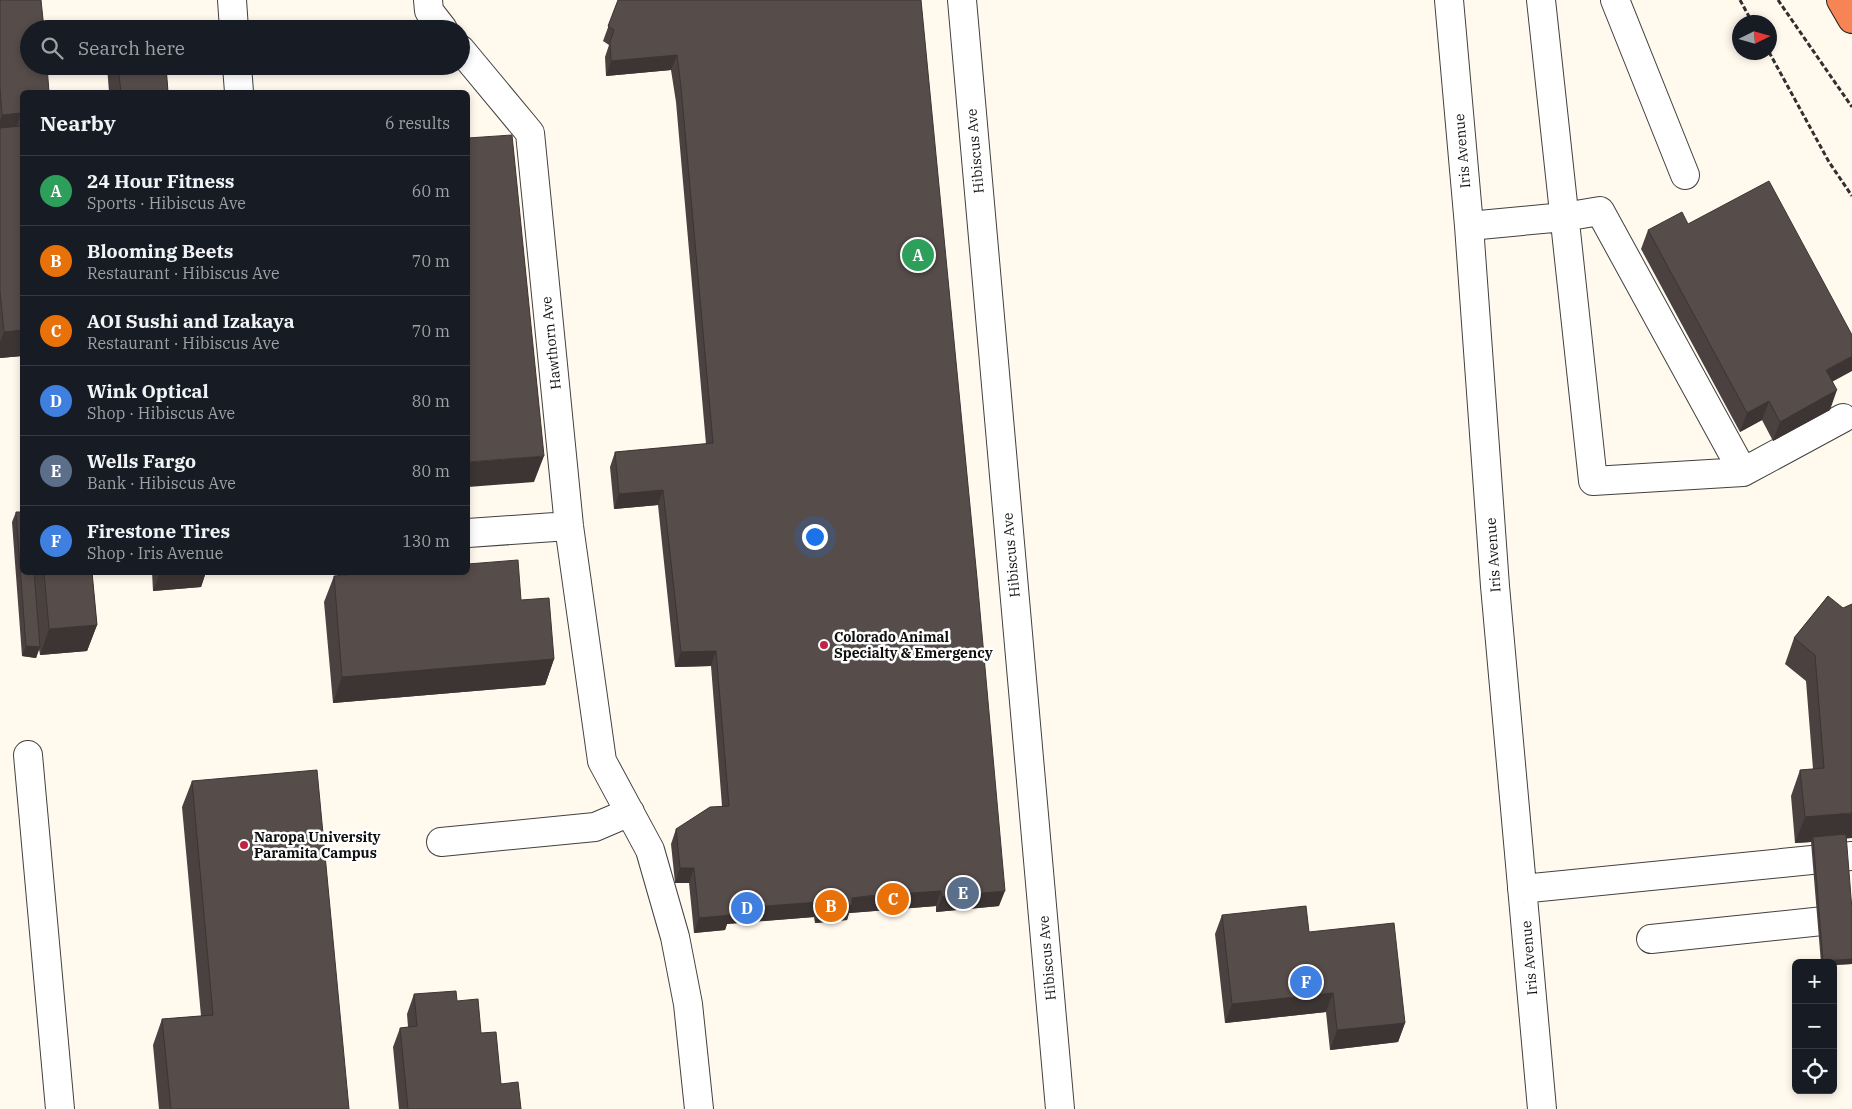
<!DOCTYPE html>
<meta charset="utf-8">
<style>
body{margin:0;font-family:"IBM Plex Serif",serif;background:#242831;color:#f1f3f6}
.controls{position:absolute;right:15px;bottom:15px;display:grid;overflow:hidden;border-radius:8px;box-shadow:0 2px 8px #0003}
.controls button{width:45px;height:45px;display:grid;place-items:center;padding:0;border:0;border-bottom:1px solid #363941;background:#171b24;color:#f1f3f6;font:25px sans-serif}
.compass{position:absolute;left:1732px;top:15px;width:45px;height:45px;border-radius:50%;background:#171b24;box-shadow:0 2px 8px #0003;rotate:85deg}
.you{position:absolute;left:814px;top:536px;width:18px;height:18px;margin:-12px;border:4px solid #fff;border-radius:50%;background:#1a73e8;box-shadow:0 0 0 8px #1a73e833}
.badge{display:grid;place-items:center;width:32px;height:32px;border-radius:50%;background:#1a73e8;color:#fff;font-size:16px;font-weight:700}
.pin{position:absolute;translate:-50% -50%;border:2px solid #fff;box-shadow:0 1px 5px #0006}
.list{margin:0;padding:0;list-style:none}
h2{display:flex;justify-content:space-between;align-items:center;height:65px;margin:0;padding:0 20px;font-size:21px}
h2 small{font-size:16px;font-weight:400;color:#9ea1a6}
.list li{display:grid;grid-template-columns:32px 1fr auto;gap:15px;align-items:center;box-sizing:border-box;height:70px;padding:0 20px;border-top:1px solid #363941}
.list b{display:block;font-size:19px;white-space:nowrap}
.list p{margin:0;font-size:16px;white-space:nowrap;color:#9ea1a6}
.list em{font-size:16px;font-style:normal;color:#9ea1a6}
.icon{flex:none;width:28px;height:28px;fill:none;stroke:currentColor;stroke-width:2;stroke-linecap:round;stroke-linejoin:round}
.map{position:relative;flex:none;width:1852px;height:1109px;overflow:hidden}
.search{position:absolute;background:#171b24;box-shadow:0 2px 8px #0003;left:20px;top:20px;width:450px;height:55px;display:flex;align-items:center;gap:12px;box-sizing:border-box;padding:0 18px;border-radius:28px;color:#9ea1a6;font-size:19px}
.panel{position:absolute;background:#171b24;box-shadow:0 2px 8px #0003;left:20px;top:90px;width:450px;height:485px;border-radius:8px}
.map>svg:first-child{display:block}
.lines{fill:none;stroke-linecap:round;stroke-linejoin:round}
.minor-casing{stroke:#414141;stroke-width:30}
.highway-casing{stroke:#1f1f1f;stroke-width:30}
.path{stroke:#303030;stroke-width:3;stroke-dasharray:5 2.5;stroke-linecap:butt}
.minor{stroke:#fff;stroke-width:28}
.highway{stroke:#f78454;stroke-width:28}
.wall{fill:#4a4140}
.shaded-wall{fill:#3c3534}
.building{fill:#564c4a;stroke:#3c3534}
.poi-dot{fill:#c02344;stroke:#fff;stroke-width:2}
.labels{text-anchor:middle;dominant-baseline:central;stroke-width:5;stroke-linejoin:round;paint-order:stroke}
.street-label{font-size:14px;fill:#0e0e0e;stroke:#fff}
.poi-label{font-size:14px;font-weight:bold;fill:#0e0e0e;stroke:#fff;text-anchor:start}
</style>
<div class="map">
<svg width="1852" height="1109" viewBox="0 0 1852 1109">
<rect width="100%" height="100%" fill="#fff9ee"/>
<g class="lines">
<g class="minor-casing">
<path id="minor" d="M232 0 234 29
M428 0 429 11 443 29
M962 0 1060 1109
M1449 0 1469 226 1495 586 1542 1109
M1541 0 1593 481 1743 472 1843 418
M1615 0 1685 175
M461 50 530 133 569 526 602 761 650 850 675 937 688 1004 699 1109
M237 66 239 92
M1469 226 1564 217 1600 211 1743 472
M468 533 569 526
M28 755 60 1109
M441 842 595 827 630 812
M1522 889 1852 856
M1651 939 1852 918"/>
</g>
<g class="highway-casing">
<path id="highway" d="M1841 0 1852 19"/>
</g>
<path class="path" d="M1740 0 1752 22
M1778 0 1852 107
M1769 52 1829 162 1852 196"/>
<use href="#minor" class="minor"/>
<use href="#highway" class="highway"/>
</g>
<path class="wall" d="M0 0 22 92V356L0 358Z
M618 0H921L999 906 936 912V906L863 912 849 913 847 920 815 923 814 917 749 922 727 924 725 930 694 933 689 883H675L671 844 676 829 722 806 711 666 675 667 658 505 614 509 610 467 615 452 706 444 676 102 671 70 606 76 605 57 609 45 603 41Z
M107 66H166L168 92H109Z
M1648 230 1833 382 1830 410 1773 441 1762 420 1740 432 1641 249Z
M16 512 22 572H92L97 625 87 651 40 655 39 649 36 658 22 656 12 522Z
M152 572H206L201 587 153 591Z
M334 576 521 600 554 659 545 685 333 703 324 602Z
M1828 596 1846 839 1852 964 1833 965V963H1821L1811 842 1795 843 1791 796 1800 770 1813 769 1806 681 1785 664 1794 638Z
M192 781 349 1109H159L153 1045 162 1019 201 1016 182 807Z
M1222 915 1309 932 1405 1023 1398 1042 1330 1050 1326 1012 1225 1023 1215 934Z
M414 994 457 1001 481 1033 501 1084 521 1109H399L393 1047 400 1028 408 1027 407 1014Z"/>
<path class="shaded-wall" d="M677 55 671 70 606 76 611 61Z
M21 113 12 139 0 140V121L2 115Z
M22 330V356L0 358V342L4 332Z
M1852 356V371L1819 389 1826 370Z
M1837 390 1830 410 1773 441 1780 422Z
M1769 401 1762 420 1740 432 1747 413Z
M544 456 534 482 468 487V462Z
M663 490 658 505 614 509 619 494Z
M160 572H206L201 587 153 591Z
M97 625 87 651 40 655 49 629Z
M26 646 40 647 36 658 22 656Z
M716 651 711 666 675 667 681 652Z
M554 659 545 685 333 703 342 677Z
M1852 813V838L1814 842 1813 837 1811 842 1795 843 1805 817Z
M680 868H694L689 883H675Z
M941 891 936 906 849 913 847 920 815 923 820 908 852 898Z
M1005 891 999 906 936 912 942 897Z
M819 902 814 917 727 924 725 930 694 933 699 918 731 909Z
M1852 959V964L1833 965V963H1823V961Z
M1333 993 1326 1012 1225 1023 1232 1004Z
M1405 1023 1398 1042 1330 1050 1337 1030Z"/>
<path class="building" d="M0 0H41L44 29H29V66H47L49 92H22V330L4 332 0 292V128L22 126 21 113 2 115 0 88Z
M618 0H921L977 578 1005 891 942 897 941 891 868 896 852 898V905L820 908 819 902 754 907 731 909V915L699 918 694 868H680L676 829 710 807 729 806 716 651 681 652 663 490 619 494 615 452 713 443 681 87 677 55 611 61 610 42 614 30 608 26Z
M162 22V29H115V26Z
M118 66H166L168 92H121Z
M512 135 544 456 468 462V138Z
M1769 181 1852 335V356L1826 370 1837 390 1780 422 1769 401 1747 413 1648 230 1682 212 1688 224Z
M16 512H22V572H34L40 647 26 646Z
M518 560 521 600 549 598 554 659 342 677 334 576 376 572H468V564Z
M44 572H92L97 625 49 629Z
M1828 596 1843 608 1852 604V813L1805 817 1800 770 1824 768 1815 655 1794 638Z
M317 770 349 1109H171L162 1019 213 1015 192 781Z
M1846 834 1852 910V959L1823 961 1813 837Z
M1306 906 1309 932 1394 923 1405 1023 1337 1030 1333 993 1232 1004 1222 915Z
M456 991 457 1001 478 999 481 1033 496 1032 501 1084 518 1082 521 1109H408L400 1028 417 1026 414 994Z"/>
<g class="poi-dot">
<circle cx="824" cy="645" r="5"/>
<circle cx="244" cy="845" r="5"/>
</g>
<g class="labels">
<g class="street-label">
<text transform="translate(975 151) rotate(-95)">Hibiscus Ave</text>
<text transform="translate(1462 151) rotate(-95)">Iris Avenue</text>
<text transform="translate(551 343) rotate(-96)">Hawthorn Ave</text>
<text transform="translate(1011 555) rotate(-95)">Hibiscus Ave</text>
<text transform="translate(1493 555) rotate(-94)">Iris Avenue</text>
<text transform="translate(1047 958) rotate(-95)">Hibiscus Ave</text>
<text transform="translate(1529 958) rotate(-95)">Iris Avenue</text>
</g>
<g class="poi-label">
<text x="834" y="637">Colorado Animal<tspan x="834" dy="16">Specialty &amp; Emergency</tspan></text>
<text x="254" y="837">Naropa University<tspan x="254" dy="16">Paramita Campus</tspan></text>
</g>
</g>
</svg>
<div class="controls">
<button>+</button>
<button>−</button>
<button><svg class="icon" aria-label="locate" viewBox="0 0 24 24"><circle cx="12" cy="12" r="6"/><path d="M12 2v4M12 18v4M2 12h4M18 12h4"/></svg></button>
</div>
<svg class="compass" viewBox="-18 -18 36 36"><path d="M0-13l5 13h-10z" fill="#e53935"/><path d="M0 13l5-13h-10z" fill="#9ea1a6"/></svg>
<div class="you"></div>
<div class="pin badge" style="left:918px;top:255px;background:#2e9e5b">A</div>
<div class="pin badge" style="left:831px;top:906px;background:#e8710a">B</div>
<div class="pin badge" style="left:893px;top:899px;background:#e8710a">C</div>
<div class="pin badge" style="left:747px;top:908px;background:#3f7fe0">D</div>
<div class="pin badge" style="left:963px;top:893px;background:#5c6f8a">E</div>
<div class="pin badge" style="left:1306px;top:982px;background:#3f7fe0">F</div>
<div class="search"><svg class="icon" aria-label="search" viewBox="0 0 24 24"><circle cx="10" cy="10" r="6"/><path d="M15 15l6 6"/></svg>Search here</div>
<section class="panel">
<h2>Nearby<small>6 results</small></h2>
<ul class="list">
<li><span class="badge" style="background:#2e9e5b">A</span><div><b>24 Hour Fitness</b><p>Sports · Hibiscus Ave</p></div><em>60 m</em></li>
<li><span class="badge" style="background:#e8710a">B</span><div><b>Blooming Beets</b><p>Restaurant · Hibiscus Ave</p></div><em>70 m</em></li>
<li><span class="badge" style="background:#e8710a">C</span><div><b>AOI Sushi and Izakaya</b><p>Restaurant · Hibiscus Ave</p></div><em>70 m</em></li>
<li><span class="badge" style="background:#3f7fe0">D</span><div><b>Wink Optical</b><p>Shop · Hibiscus Ave</p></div><em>80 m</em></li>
<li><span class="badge" style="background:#5c6f8a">E</span><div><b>Wells Fargo</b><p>Bank · Hibiscus Ave</p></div><em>80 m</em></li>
<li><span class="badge" style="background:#3f7fe0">F</span><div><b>Firestone Tires</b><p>Shop · Iris Avenue</p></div><em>130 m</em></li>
</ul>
</section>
</div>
